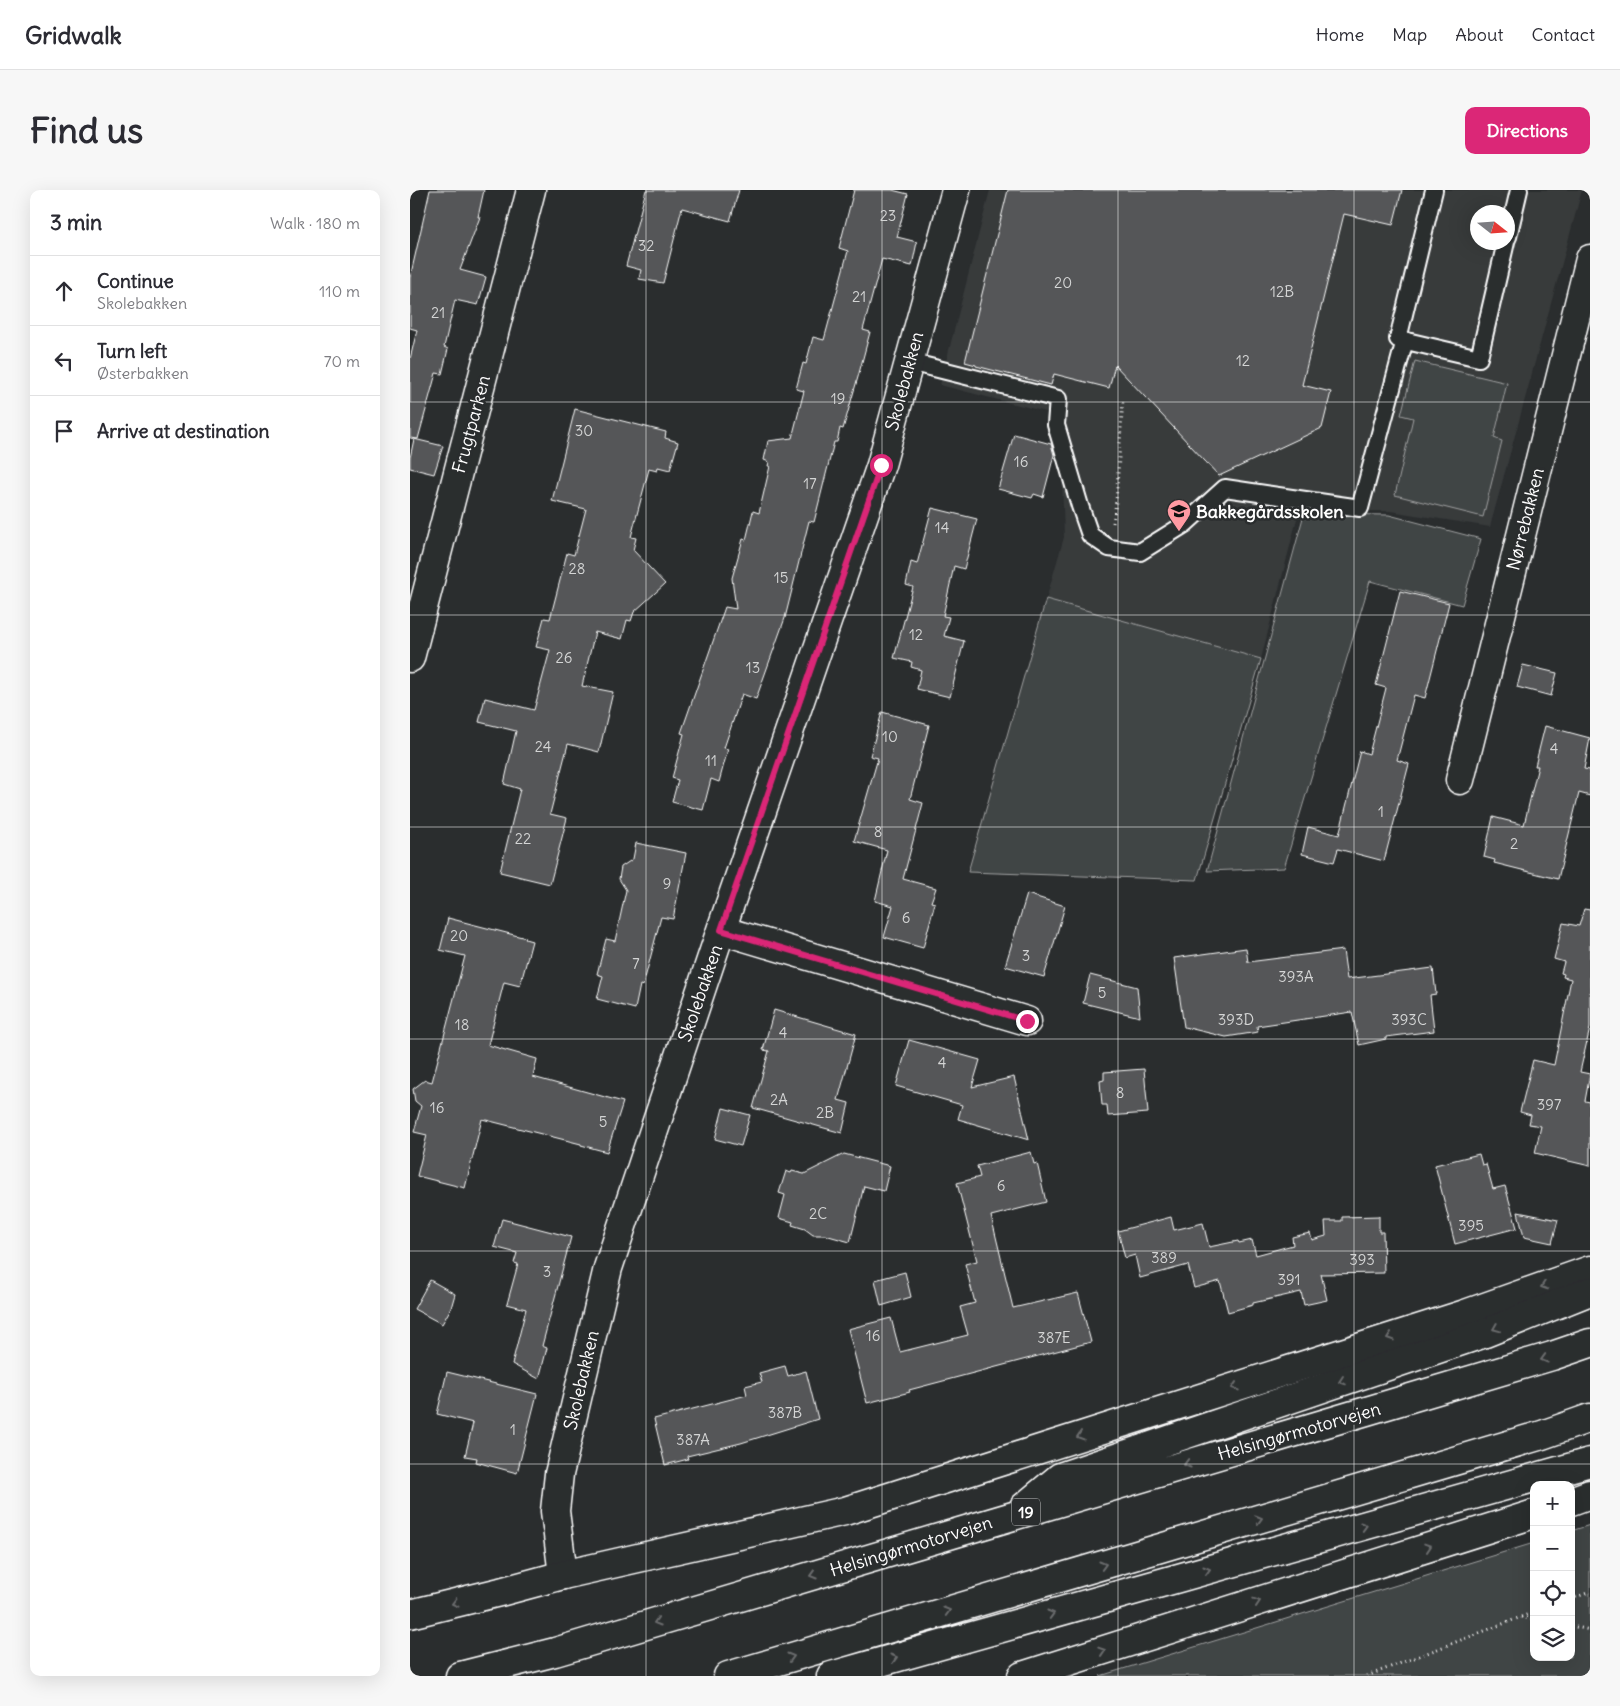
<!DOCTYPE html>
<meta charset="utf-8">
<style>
body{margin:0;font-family:Delius,sans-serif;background:#f7f7f7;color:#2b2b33}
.controls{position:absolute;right:15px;bottom:15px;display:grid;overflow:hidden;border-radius:10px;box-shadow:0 5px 20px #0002}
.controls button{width:45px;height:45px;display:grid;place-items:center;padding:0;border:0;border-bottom:1px solid #e1e1e2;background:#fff;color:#2b2b33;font:25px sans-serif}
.compass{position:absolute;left:1060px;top:15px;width:45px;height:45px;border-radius:50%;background:#fff;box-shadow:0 5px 20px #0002;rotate:107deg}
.stop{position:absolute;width:15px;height:15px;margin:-11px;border:4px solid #db2777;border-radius:50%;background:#fff}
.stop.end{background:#db2777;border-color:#fff;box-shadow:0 1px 5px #0008}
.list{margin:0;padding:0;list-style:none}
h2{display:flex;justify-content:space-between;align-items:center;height:65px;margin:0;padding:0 20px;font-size:21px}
h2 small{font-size:16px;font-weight:400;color:#7c7c81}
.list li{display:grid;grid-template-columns:32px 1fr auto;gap:15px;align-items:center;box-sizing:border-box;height:70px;padding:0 20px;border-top:1px solid #e1e1e2}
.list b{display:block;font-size:19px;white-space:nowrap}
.list p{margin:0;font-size:16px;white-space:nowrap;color:#7c7c81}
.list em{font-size:16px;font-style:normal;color:#7c7c81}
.icon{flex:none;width:28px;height:28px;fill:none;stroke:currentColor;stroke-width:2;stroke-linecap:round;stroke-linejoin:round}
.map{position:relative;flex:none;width:1180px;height:1486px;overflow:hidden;border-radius:10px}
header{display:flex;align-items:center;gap:30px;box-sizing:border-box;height:70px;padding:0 25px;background:#fff;border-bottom:1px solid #e1e1e2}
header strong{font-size:24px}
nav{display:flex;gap:28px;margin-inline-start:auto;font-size:18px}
.intro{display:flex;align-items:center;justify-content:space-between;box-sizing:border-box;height:120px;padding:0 30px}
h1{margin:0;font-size:35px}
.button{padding:12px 22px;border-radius:10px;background:#db2777;color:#fff;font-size:18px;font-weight:700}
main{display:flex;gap:30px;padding:0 30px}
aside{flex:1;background:#fff;border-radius:10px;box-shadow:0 5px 20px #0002}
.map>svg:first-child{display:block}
.built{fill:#373a3b;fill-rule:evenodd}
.green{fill:#414445;stroke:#a0a2a2}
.building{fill:#555758;stroke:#fff}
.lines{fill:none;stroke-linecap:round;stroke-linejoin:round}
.lane-casing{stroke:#fff;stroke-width:20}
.street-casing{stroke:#fff;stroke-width:31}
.secondary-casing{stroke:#fff;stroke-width:31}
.highway-casing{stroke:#fff;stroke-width:31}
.path{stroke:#fff;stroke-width:3;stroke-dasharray:1 4;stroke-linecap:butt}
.lane{stroke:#2a2d2e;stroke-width:16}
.street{stroke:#2a2d2e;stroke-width:28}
.secondary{stroke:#2a2d2e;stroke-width:28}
.highway{stroke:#2a2d2e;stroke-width:28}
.oneway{stroke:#6a6c6d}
.route{stroke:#db2777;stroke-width:6}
.grid{fill:none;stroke:#fff;stroke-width:1;stroke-opacity:0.55}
.labels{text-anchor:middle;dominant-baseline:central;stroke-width:5;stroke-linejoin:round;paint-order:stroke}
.number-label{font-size:15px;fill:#d4d5d5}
.shield{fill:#2a2d2e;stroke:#bfc0c0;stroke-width:1}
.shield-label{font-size:16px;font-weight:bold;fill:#fff}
.street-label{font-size:18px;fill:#fff;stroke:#2a2d2e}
.poi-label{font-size:18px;font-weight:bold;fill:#fff;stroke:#2a2d2e;text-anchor:start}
</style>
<header>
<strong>Gridwalk</strong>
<nav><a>Home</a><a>Map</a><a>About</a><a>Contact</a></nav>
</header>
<div class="intro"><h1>Find us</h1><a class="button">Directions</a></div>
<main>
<aside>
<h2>3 min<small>Walk · 180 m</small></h2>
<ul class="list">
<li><svg class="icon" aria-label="ahead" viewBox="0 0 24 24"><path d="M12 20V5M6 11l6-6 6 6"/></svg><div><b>Continue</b><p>Skolebakken</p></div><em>110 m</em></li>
<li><svg class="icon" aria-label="left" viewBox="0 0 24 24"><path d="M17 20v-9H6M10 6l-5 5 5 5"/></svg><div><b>Turn left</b><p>Østerbakken</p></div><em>70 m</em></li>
<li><svg class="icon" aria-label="arrive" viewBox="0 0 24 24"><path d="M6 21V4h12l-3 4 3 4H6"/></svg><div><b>Arrive at destination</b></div></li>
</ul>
</aside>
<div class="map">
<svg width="1180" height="1486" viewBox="0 0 1180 1486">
<rect width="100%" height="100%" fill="#2a2d2e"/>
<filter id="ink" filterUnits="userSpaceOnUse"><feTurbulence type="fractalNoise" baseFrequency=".02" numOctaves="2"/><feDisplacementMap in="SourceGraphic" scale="10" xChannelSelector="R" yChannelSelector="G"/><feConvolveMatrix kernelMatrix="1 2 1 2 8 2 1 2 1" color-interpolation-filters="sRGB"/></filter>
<g filter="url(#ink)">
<path class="built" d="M580 0H1172L1080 337 980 321H889L851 469 787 690 558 682 654 347 652 288 640 223 530 195ZM1068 22H1098V52H1068Z"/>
<path class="green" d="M1005 171 1097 193 1084 248 1092 251 1073 327 985 305 1003 228 991 225Z
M894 324 979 325 1071 349 1052 415 960 391 874 678 797 681Z
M636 409 851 469 787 690 558 682Z
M1180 1335V1486H690L1124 1353V1467H1161V1341Z"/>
<path class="building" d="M20 0H74L68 27H70L50 80 76 87 68 115 45 110 34 157 38 159 32 184 26 183 8 249 0 248V169L7 140 0 138V88Z
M236 0H329L320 31 272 18 253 93 229 89 231 80 216 76Z
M444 0H482L498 4 487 47 507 52 502 76 472 69 453 140 460 142 448 187 433 239 430 238 427 252H424L404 332 399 331 375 428 346 509 332 504 314 558 318 559 309 592 301 589 293 620 262 612 268 590 262 588 274 544 271 543 315 417 326 419 322 388 333 349 336 350 343 321 349 323 360 276H358L359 272 354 270 358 251 382 248 394 201 386 199 393 173 396 174 403 147 414 150 438 61 429 58Z
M598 0H992L983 35 934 24 892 195 921 202 912 238 809 286 705 175 699 198 644 184 641 195 566 176V175L555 172Z
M165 219 256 242 255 248 268 252 260 280 248 277 247 281 239 279 221 347 226 348 223 360 255 394 224 422 221 431 217 430 212 449 185 442 172 496 203 502 189 562 158 554 140 624 157 628 140 694 90 682 110 599 94 594 106 541 69 532 75 508 124 520 140 460 126 457 134 428 140 429 157 363 164 365 176 319 142 311Z
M604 244 641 254 644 265 633 307 624 304 622 308 588 299Z
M4 249 33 256 24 284 0 278V268Z
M522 318 567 329 554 379 544 376 533 426 539 427 534 446 554 451 540 507 507 499 511 480 501 477 502 472 484 468 503 397 496 395 501 372 507 374Z
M990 401 1039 413 1015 508 1004 505 987 570 999 574 974 671 928 659 924 672 892 664 898 637 929 645 950 561 959 564 976 498 966 495Z
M1113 475 1147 483 1141 506 1107 497Z
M472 522 519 535 500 609 513 613 493 689 526 698 521 712 525 713 513 758 474 747 483 716 465 711 477 660 444 651 468 568 460 566Z
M1135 536 1180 548 1174 579 1180 580V606L1169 603 1148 689 1084 673 1085 670 1074 667 1083 627 1114 635 1128 576H1125Z
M226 653 276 663 263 729 251 727 233 796 230 795 225 819 187 809 193 786 187 784 196 749 205 751 216 700 209 689 211 677 223 669Z
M617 704 655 716 634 787 595 776Z
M1174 719 1180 720V838L1170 882 1180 884 1175 911 1180 912V976L1125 963 1131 936 1119 934 1121 925 1110 922 1123 870 1144 875 1161 789 1153 787 1154 784 1151 783 1154 772 1144 769 1153 733 1169 736Z
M38 728 116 748 115 749 122 751 110 796 94 792 78 855 127 869 123 887 213 912 197 962 171 955V954L72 929 55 998 7 986 17 945 4 942 11 916 5 911 3 899 15 890 22 892 55 766 30 760Z
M836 758 838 772 933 760 937 789 1023 778 1026 804 1020 805 1024 841 976 847V849L949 855 942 822 847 836 848 842 816 847 774 837 764 768Z
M680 785 727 797 730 827 673 813Z
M364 820 446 844 428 910 439 913 432 943 343 918 359 861 353 860Z
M499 850 570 870 562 897 604 887 619 950 548 929 552 915 486 896Z
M734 879 738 923 698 926 697 915H692L690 891 694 890V882Z
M313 918 340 925 331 956 305 949Z
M621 962 624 974 627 973 636 1012 581 1026 603 1118 668 1103 681 1152 499 1200 500 1202 457 1213 438 1139 481 1128 490 1162 558 1145 550 1117 565 1113 555 1074 567 1071 547 993 570 987 567 976Z
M434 964 480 976 474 1001 454 996 440 1052 415 1045H403L395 1039 382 1035 383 1032 369 1028 375 1005 369 1003 376 981 381 983 382 981 394 984Z
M1069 964 1072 975 1076 974 1083 999 1095 996 1107 1038 1045 1054 1025 975Z
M1108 1022 1148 1030 1142 1053 1114 1047Z
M969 1026V1042H973L974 1083 911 1084 917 1110 894 1115 891 1102 843 1113V1115L818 1122 810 1091 784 1098 778 1075 730 1088 725 1065 715 1068 708 1041 761 1027 764 1040 793 1033 799 1057 828 1051 829 1053 842 1050 846 1065 883 1055 882 1047 900 1043 902 1050 916 1046 915 1031H932V1027Z
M92 1029 161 1047 132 1156 137 1158 129 1189 102 1174 116 1119 97 1114 108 1074 104 1073 107 1063 84 1057Z
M495 1082 501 1107 471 1116 465 1090Z
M20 1090 45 1104 41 1118 32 1134 4 1119Z
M375 1176 378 1186 396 1181 408 1229 331 1253 277 1266 278 1269 255 1275 244 1229 337 1205 335 1196 352 1192 349 1183Z
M37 1182 127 1204 107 1283 66 1272 67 1268 55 1266 63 1233 27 1224Z"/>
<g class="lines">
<g class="lane-casing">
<path id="lane" d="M1024 0 988 149 1069 168 1096 52
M1098 47 1109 0
M500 172 648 209 646 235 670 316 680 345 699 358 730 362 775 334 815 298 950 318 995 150"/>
</g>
<g class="street-casing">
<path id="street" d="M0 468 121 0
M1050 590 1180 69
M311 740 617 831
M153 1385 145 1321 149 1284 198 1078 311 740 471 275 546 0"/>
</g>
<g class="secondary-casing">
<path id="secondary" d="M1161 1311 1180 1304
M0 1424 90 1402 153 1385 435 1321 1055 1124 1180 1080
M612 1486 1124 1324"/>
</g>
<g class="highway-casing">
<path id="highway" d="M614 1317 650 1287 1075 1143 1180 1101
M50 1486 145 1462 1142 1166 1180 1153
M318 1486 1132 1245 1180 1228
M421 1486 1180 1272"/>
</g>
<path class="path" d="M703 333 706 312 713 209
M1161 1409 1180 1402
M1111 1427 1124 1430
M1161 1436 1180 1440
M957 1486 1124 1422"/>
<use href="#lane" class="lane"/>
<use href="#street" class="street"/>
<use href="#secondary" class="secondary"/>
<use href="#highway" class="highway"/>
</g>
<defs><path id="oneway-chevron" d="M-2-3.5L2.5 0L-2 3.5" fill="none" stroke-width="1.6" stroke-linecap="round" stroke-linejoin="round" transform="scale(1.25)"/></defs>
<g class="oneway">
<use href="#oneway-chevron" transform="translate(1134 1096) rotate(161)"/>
<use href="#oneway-chevron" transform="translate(1086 1138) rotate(158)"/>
<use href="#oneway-chevron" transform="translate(980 1147) rotate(162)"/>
<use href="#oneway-chevron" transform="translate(1134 1169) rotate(164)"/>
<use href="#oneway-chevron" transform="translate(932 1191) rotate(161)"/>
<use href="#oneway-chevron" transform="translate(825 1197) rotate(162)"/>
<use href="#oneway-chevron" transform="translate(670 1246) rotate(162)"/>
<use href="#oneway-chevron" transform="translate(777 1274) rotate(164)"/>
<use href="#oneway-chevron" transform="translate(849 1329) rotate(-16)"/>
<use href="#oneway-chevron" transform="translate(954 1336) rotate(-16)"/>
<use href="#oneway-chevron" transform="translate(1018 1357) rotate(-18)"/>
<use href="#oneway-chevron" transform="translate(693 1375) rotate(-16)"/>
<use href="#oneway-chevron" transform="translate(797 1380) rotate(-16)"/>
<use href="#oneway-chevron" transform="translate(403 1385) rotate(163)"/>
<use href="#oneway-chevron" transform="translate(847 1412) rotate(-18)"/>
<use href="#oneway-chevron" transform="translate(45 1413) rotate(166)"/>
<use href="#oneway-chevron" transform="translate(537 1421) rotate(-16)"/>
<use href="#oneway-chevron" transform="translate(641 1424) rotate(-16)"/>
<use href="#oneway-chevron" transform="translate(247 1432) rotate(163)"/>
<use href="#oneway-chevron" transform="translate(692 1461) rotate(-18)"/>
<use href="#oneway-chevron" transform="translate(381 1467) rotate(-16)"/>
<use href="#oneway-chevron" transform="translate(484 1468) rotate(-16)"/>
</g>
</g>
<g class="lines" filter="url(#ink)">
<path class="route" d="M471 275 311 740 617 831"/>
</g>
<path class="grid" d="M236 0V1486M472 0V1486M708 0V1486M944 0V1486M0 212H1180M0 425H1180M0 637H1180M0 849H1180M0 1061H1180M0 1274H1180"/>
<defs>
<g id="school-pin" transform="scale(1.25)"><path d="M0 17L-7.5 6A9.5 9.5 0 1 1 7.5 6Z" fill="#ff9aa2" stroke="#2a2d2e"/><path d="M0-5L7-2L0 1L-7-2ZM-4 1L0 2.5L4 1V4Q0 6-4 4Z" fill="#111"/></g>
</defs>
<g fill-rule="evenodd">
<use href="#school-pin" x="769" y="321"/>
</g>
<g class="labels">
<g class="number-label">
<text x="478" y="25">23</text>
<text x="236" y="55">32</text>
<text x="653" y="92">20</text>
<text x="872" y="101">12B</text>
<text x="449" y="106">21</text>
<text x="28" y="122">21</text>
<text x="833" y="170">12</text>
<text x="428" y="208">19</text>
<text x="174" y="240">30</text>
<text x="611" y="271">16</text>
<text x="400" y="293">17</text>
<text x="532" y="337">14</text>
<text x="167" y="378">28</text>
<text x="371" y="387">15</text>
<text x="506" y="444">12</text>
<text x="154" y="467">26</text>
<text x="343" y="477">13</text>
<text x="480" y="546">10</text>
<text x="133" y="556">24</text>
<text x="1144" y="558">4</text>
<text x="301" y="570">11</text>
<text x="971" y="621">1</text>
<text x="468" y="641">8</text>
<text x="113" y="648">22</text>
<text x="1104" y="653">2</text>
<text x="257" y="693">9</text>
<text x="496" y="727">6</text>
<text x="49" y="745">20</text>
<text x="616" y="765">3</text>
<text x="226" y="773">7</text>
<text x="886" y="786">393A</text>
<text x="692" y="802">5</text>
<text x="826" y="829">393D</text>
<text x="999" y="829">393C</text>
<text x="52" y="834">18</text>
<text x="373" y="842">4</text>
<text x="532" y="872">4</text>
<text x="710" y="902">8</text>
<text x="369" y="909">2A</text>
<text x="1139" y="914">397</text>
<text x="27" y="917">16</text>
<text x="415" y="922">2B</text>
<text x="193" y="931">5</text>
<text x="591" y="995">6</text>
<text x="408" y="1023">2C</text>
<text x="1061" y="1035">395</text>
<text x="754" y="1067">389</text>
<text x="952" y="1069">393</text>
<text x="137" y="1081">3</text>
<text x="879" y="1089">391</text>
<text x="463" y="1145">16</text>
<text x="644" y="1147">387E</text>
<text x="375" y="1222">387B</text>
<text x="103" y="1239">1</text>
<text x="283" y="1249">387A</text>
</g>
<rect class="shield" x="602" y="1308.5" width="28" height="27" rx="4"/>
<g class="shield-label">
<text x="616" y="1322">19</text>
</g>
<g class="street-label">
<text transform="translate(494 191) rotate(-75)">Skolebakken</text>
<text transform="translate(61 234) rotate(-75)">Frugtparken</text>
<text transform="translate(1115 329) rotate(-76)">Nørrebakken</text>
<text transform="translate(290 803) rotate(-71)">Skolebakken</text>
<text transform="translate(171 1190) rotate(-77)">Skolebakken</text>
<text transform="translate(889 1241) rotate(-16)">Helsingørmotorvejen</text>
<text transform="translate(501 1356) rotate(-17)">Helsingørmotorvejen</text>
</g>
<g class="poi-label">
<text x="786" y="321">Bakkegårdsskolen</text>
</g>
</g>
</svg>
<div class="controls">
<button>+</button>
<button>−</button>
<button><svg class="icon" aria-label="locate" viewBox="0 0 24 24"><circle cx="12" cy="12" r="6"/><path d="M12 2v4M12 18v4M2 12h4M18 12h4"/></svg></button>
<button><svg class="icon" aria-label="layers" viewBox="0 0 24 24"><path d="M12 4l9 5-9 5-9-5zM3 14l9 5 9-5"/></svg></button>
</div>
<svg class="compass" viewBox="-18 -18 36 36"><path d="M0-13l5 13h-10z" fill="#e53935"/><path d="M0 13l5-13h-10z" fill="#7c7c81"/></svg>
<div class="stop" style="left:471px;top:275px"></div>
<div class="stop end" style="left:617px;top:831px"></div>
</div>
</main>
